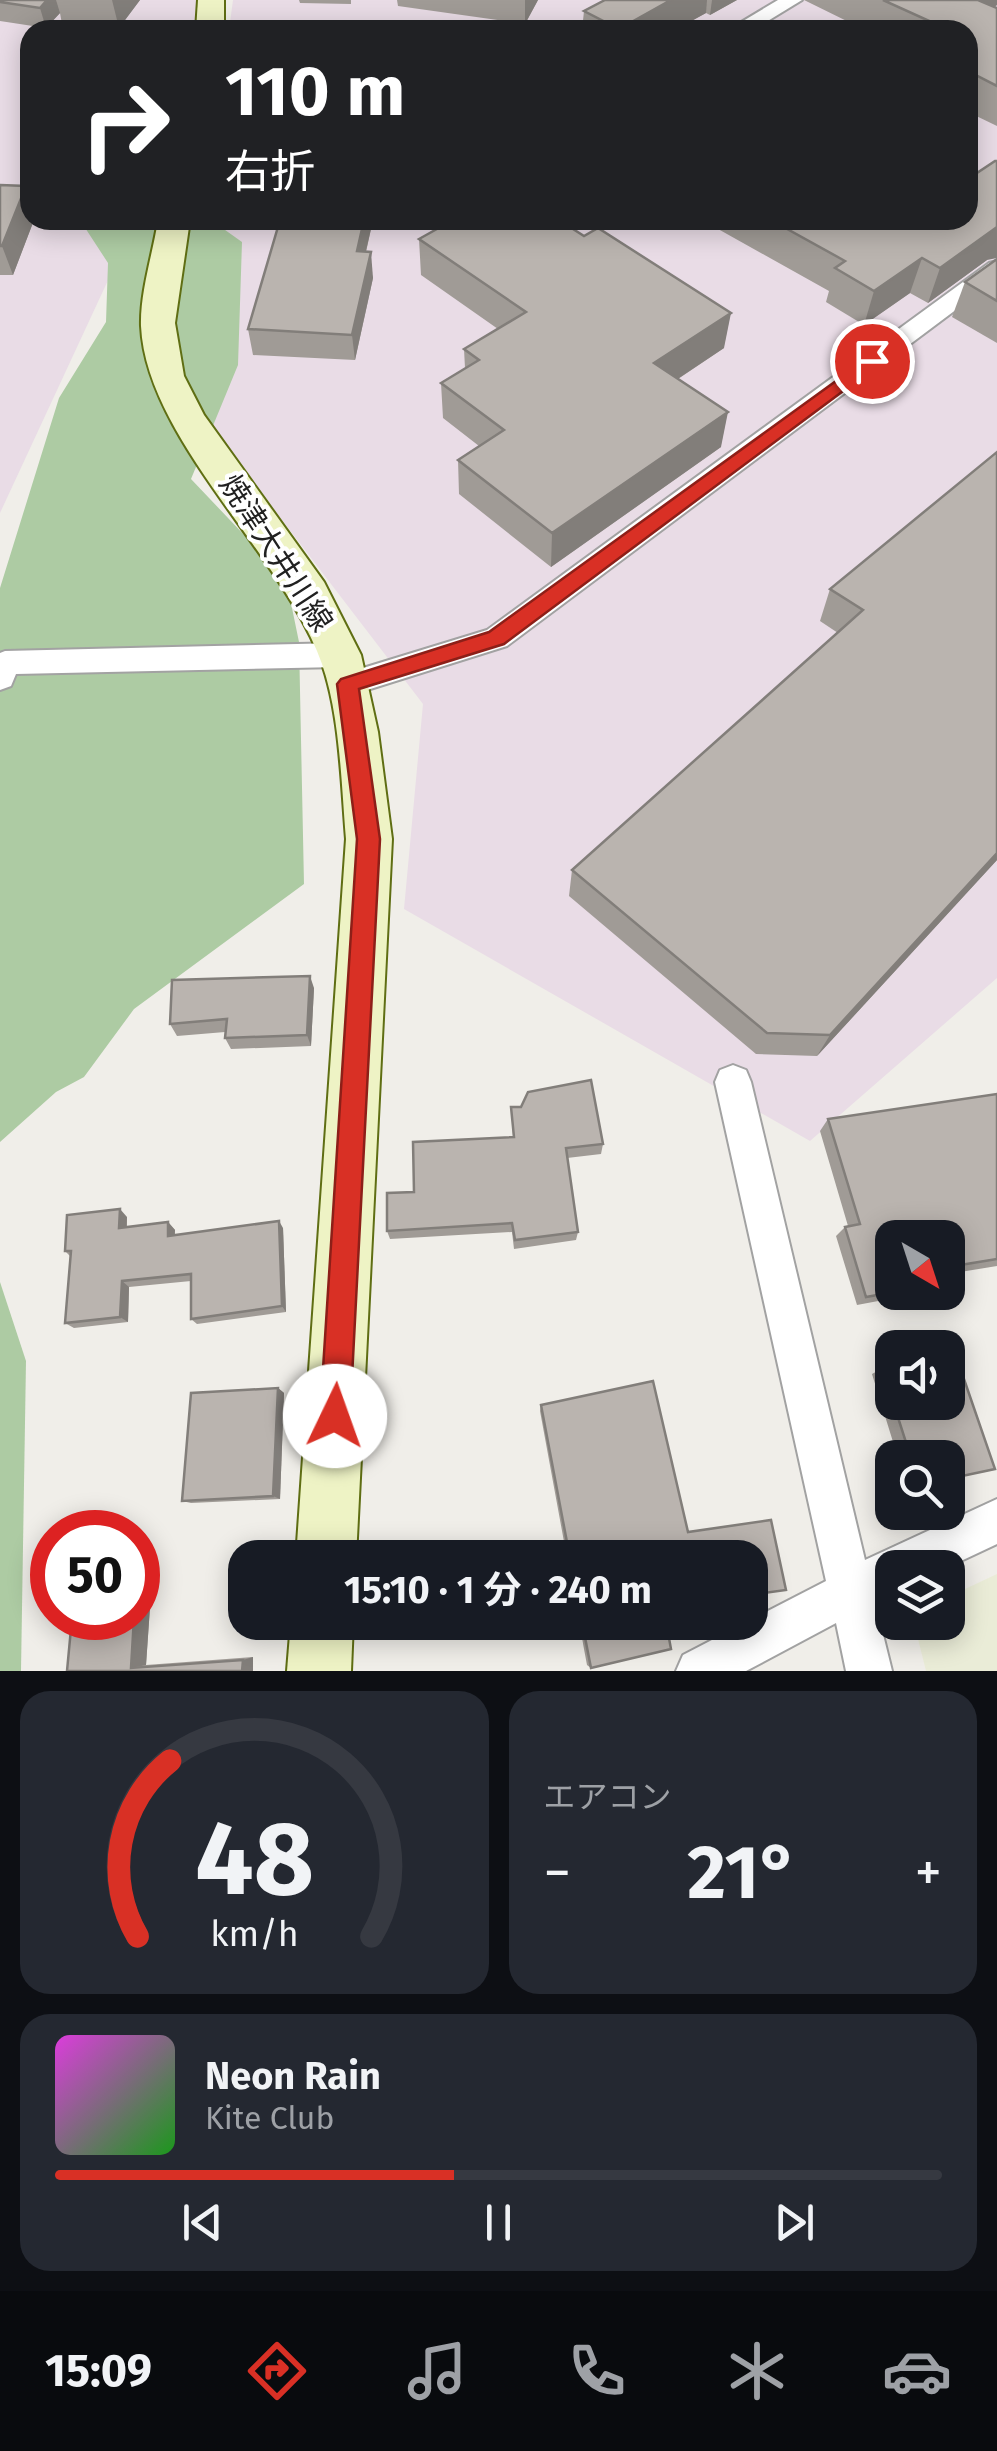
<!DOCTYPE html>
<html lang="ja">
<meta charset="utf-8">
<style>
:root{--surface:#171b24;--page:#242831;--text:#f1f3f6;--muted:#9ea1a6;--line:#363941;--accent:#d93025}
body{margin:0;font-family:"Fira Sans","Noto Sans JP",sans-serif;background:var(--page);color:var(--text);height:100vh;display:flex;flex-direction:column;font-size:38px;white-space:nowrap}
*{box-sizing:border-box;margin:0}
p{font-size:32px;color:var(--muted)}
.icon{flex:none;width:55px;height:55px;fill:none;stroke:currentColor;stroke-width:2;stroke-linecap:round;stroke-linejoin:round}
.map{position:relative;height:1671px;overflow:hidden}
.side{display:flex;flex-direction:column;gap:20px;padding:20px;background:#0d0f14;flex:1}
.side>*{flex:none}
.guide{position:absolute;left:20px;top:20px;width:958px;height:210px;border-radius:30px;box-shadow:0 5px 25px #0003;background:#202124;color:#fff;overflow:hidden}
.needle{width:65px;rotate:141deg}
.tools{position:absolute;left:875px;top:1220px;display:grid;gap:20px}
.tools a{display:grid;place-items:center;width:90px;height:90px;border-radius:20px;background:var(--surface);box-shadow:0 5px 25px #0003;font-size:50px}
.speed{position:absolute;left:30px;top:1510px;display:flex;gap:20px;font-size:50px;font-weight:700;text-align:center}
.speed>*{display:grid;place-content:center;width:130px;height:130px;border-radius:50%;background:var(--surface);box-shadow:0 5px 25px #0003;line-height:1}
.speed .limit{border:15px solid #d22;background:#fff;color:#111}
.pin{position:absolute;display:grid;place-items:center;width:85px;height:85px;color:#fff;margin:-42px;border:5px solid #fff;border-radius:50%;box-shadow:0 2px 10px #0007}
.me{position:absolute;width:110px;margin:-55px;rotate:3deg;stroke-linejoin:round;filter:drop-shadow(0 0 8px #0008)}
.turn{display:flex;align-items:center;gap:35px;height:210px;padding:0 40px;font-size:45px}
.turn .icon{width:130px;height:130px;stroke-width:2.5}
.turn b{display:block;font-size:70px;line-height:85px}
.big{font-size:75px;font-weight:700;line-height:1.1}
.side .widget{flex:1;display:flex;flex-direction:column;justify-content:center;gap:15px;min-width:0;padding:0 35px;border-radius:30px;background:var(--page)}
.side .dial{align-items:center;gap:0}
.dial svg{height:260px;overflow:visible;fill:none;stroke:var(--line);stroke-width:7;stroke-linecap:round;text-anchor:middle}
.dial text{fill:var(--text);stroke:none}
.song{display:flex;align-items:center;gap:30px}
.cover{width:120px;height:120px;border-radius:15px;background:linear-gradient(135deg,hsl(300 70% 55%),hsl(120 70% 35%))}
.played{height:10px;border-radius:5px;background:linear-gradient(90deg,var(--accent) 45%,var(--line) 45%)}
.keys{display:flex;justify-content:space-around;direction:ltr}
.heat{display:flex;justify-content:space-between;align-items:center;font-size:55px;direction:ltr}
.side .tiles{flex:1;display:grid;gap:20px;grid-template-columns:1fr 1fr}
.widget:last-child{grid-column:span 2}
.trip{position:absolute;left:228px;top:1540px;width:540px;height:100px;border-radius:30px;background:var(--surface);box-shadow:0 5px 25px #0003;font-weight:700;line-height:100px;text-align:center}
.tabs{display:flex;height:160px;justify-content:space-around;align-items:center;background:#090b0e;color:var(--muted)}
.tabs .icon{width:70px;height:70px}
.tabs .current{color:var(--accent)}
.tabs b{font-size:45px;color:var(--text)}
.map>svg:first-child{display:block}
.industrial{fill:#e9dce6}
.farmland{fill:#eaecd7}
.forest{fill:#adcba3}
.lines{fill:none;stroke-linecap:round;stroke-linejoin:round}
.minor-casing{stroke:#a2a2a2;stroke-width:4}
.secondary-casing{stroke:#5f6e13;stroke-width:4}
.minor{fill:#fff;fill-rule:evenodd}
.secondary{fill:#eef3c5;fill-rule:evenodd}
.wall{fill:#a09b96}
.shaded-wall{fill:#827e7a}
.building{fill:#bab4af;stroke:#827e7a;stroke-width:2.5}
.route{fill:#d93025;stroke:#8d1f18;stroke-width:2.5}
.labels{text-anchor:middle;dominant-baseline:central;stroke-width:8;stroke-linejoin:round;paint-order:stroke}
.street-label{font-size:30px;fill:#212121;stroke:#fff}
</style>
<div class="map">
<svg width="997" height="1671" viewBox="0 0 997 1671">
<rect width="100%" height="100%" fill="#f0eee9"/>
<g class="industrial">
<polygon points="0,0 198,0 201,14 198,30 30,30 30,220 136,220 0,513"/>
<polygon points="233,0 997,0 997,978 810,1141 404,909 423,704 193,404 208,220 968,220 968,30 229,30"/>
</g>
<polygon class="farmland" points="997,1574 997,1671 926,1671 914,1623 948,1622 948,1597"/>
<g class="forest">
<polygon points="80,220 211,220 242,242 238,365 191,479 286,579 299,642 304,884 134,1009 84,1077 56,1092 0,1142 0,588 59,398 106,322 108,263"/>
<polygon points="0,1282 26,1361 21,1671 0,1671"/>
</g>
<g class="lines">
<defs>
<g id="minor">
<polygon points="778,0 802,0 753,30 728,30"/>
<polygon points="997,261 997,279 507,646 348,696 337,692 333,684 337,676 487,630 989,263"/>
<polygon points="340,643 350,647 355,655 350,663 340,667 16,674 11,686 0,690 0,653 5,651"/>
<polygon points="733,1065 746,1070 751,1082 865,1560 997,1499 997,1544 946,1568 892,1568 892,1593 875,1602 892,1671 846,1671 836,1623 746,1671 676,1671 683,1655 826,1581 715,1082 720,1070"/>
</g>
<g id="secondary">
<polygon points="198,0 224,0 224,30 196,30"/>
<path d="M158,220H190L175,323L184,376L204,415L324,582L361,655L378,732L392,839L356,1558H296L346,839C341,781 340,704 317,651C273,546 146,435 141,326C140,292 153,253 158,220Z"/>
<polygon points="291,1622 353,1622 351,1671 287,1671"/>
</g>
</defs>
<use href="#minor" class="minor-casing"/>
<use href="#secondary" class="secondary-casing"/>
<use href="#minor" class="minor"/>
<use href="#secondary" class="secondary"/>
</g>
<g class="wall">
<polygon points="0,0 140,0 119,28 62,24 60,13 46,28 0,21"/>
<polygon points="299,0 351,0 351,4 300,3"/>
<polygon points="397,0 538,0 525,24 398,6"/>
<polygon points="605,0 737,0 710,15 706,13 675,30 582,30 584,11"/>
<polygon points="804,0 997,0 997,5 994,7 997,8 997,126 968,112 968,30 865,30"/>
<polygon points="0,185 26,186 30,198 30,220 34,220 13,275 0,275"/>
<polygon points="280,220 373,220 366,252 373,278 355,360 253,355 248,329"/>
<polygon points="702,220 968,220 987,260 928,303 910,293 864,325 826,302 829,291"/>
<polygon points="419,239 724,348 678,379 721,447 551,567 459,494 458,460 479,446 443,418 441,383 465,368 464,349 498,329 421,275"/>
<polygon points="997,259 997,343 952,317 965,282"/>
<polygon points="997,452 997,860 817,1056 756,1054 569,896 572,870 838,633 820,621 830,589"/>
<polygon points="314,988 311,1046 231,1049 225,1038 225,1032 177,1036 170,1024"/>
<polygon points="997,1094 997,1266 948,1274 948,1238 892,1292 926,1292 857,1305 836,1236 845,1227 848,1226 820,1131 828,1119"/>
<polygon points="511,1107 603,1144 601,1154 567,1158 578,1232 576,1240 514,1249 512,1232 390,1239 387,1231 414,1192 513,1137"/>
<polygon points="127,1217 127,1227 168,1222 175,1230 175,1235 283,1228 286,1312 197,1324 191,1319 191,1281 129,1287 128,1322 74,1328 65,1323 70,1256 65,1251"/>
<polygon points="892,1366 892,1402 948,1402 948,1458 898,1458 872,1374 883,1368"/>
<polygon points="278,1388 284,1393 280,1499 191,1503 182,1501"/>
<polygon points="541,1405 688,1532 750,1558 567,1558 540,1411"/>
<polygon points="150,1607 146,1665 253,1657 253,1671 67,1671"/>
<polygon points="579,1622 666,1622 591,1668 587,1665"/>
</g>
<g class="shaded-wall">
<polygon points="47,0 56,0 60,13 46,28 40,8"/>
<polygon points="112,0 140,0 119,28"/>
<polygon points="525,0 538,0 525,24"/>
<polygon points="671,0 707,0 706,13 675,30 619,30"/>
<polygon points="712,0 737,0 710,15"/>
<polygon points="966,0 997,0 997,5 957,30"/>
<polygon points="26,186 30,198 30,220 34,220 13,275 2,246"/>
<polygon points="364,220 373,220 360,277 357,251"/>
<polygon points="997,227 997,258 987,260 928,303 940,268"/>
<polygon points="371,252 373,278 355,360 352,335"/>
<polygon points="922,258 910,293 864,325 874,291"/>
<polygon points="731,313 724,348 649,398 654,363"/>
<polygon points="728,412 721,447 551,567 552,533"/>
<polygon points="997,853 997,860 817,1056 830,1035"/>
<polygon points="310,976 314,988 311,1046 307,1035"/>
<polygon points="120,1209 127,1217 126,1235 119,1228"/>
<polygon points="279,1221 283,1228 286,1312 282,1306"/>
<polygon points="168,1222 175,1230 174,1243 168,1236"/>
<polygon points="122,1281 129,1287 128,1322 120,1317"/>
<polygon points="278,1388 284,1393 280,1499 273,1496"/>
<polygon points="150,1607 146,1665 131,1668 134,1618 138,1618 138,1608"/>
<polygon points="253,1657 253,1671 242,1671 243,1660"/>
</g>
<g class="building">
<polygon points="0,0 47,0 40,8 0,2"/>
<polygon points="605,0 671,0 619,29 584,11"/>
<polygon points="883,0 978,0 997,8 997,86 968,71 968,30 949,30"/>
<polygon points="995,161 997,161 997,227 940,268 922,258 874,291 835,268 845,261 771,220 968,220 968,179"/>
<polygon points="0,185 26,186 2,246 0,246"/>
<polygon points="280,220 364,220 357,251 371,252 352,335 248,329"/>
<polygon points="453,220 559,220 584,236 598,228 731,313 654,363 728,412 552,533 458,460 504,430 441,383 479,360 464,349 526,312 419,239"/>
<polygon points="997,259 997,301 965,282"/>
<polygon points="997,452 997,853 830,1035 767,1033 572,870 863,610 830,589"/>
<polygon points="310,976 307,1035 225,1038 227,1019 170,1024 172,980"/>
<polygon points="591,1080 603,1144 566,1148 578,1232 515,1240 512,1223 387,1231 387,1193 414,1192 413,1142 514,1137 511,1107 521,1107 528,1092"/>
<polygon points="997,1094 997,1259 948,1267 948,1238 892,1238 892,1292 894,1292 866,1297 845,1227 860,1224 828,1119"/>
<polygon points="120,1209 119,1228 168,1222 168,1236 279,1221 282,1306 191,1319 191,1274 122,1281 120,1317 65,1323 71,1251 65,1251 67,1215"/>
<polygon points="955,1353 995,1469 948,1479 948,1458 911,1458 893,1402 948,1402 948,1355"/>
<polygon points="892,1366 892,1399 883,1368"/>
<polygon points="653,1381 688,1532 771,1520 786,1590 750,1595 750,1558 570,1558 541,1405"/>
<polygon points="278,1388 273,1496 182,1501 191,1393"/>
<polygon points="72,1618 134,1618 131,1668 243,1660 242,1671 67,1671"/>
<polygon points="582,1622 666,1622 671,1649 591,1668"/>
</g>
<polygon class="route" points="872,355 878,357 878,365 504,644 359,689 380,839 350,1416 345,1427 335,1431 325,1427 320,1416 357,839 337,684 341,679 489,632"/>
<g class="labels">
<g class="street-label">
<text transform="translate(276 553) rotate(57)">焼津大井川線</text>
</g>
</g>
</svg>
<div class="tools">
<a><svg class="needle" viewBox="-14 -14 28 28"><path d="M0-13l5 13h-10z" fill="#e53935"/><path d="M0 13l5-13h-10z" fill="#9ea1a6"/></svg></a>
<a><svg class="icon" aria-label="sound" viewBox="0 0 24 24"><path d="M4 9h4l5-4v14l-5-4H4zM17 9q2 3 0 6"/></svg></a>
<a><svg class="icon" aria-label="search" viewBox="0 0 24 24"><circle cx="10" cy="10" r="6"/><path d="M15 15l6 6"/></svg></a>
<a><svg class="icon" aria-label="layers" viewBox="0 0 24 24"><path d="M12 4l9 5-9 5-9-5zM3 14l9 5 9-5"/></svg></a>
</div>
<div class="speed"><div class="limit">50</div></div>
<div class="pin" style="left:872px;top:361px;background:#d93025"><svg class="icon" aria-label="arrive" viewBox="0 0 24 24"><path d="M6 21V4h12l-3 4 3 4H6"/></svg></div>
<svg class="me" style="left:335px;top:1416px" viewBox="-20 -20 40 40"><circle r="19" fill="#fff"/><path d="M0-13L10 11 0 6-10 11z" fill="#d93025"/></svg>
<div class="trip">15:10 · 1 分 · 240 m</div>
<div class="guide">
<div class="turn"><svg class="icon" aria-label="right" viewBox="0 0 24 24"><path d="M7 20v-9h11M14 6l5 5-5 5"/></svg><div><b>110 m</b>右折</div></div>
</div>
</div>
<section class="side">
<div class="tiles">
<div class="widget dial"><svg viewBox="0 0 100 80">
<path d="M14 69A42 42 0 1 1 86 69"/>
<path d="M14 69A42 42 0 0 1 24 15" stroke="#d93025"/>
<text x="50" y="56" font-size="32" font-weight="700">48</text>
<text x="50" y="72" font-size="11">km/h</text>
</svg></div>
<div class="widget"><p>エアコン</p>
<div class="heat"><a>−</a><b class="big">21°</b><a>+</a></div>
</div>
<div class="widget">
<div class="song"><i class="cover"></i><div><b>Neon Rain</b><p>Kite Club</p></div></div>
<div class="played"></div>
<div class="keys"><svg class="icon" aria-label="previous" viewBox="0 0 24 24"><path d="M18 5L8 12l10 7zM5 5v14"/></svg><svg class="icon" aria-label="pause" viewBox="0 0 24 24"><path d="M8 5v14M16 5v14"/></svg><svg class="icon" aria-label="next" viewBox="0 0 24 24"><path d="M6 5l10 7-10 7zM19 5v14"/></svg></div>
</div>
</div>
</section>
<nav class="tabs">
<b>15:09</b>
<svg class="icon current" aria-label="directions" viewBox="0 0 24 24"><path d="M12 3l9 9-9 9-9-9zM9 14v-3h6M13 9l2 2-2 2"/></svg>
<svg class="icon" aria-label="music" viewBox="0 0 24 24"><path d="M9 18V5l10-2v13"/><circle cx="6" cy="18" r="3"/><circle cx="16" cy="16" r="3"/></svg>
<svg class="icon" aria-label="phone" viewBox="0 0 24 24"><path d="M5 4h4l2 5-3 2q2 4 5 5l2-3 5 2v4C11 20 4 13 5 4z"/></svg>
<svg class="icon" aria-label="climate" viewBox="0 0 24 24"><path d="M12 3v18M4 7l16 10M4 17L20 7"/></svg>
<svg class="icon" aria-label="car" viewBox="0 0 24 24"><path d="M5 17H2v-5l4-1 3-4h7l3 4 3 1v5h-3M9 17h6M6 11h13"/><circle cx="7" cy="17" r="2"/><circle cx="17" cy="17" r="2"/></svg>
</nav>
